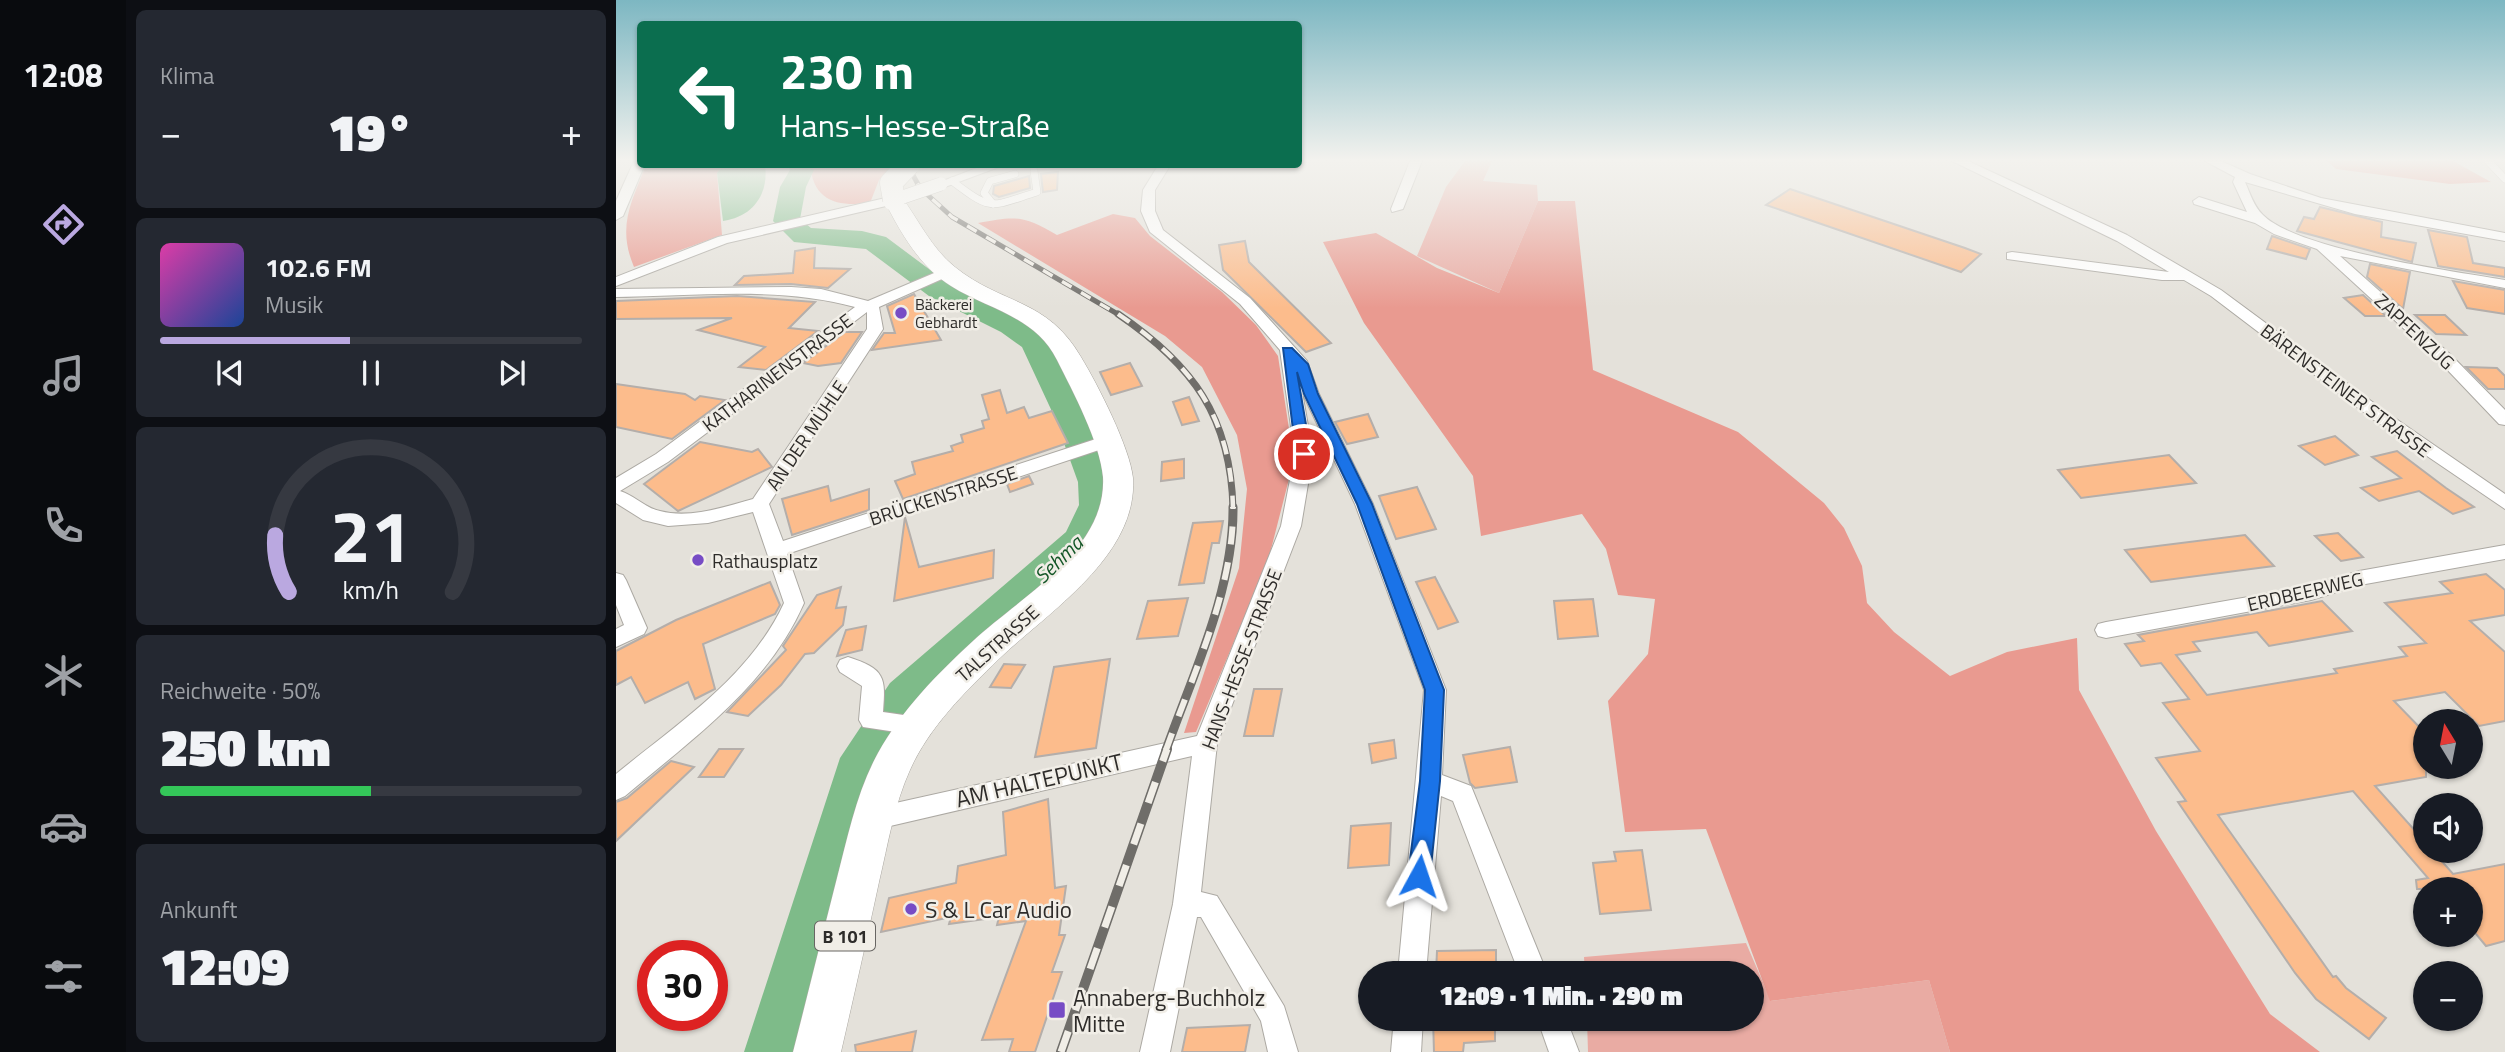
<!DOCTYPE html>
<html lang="de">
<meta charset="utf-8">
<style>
:root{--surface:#171b24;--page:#242831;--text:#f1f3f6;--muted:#9ea1a6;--line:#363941;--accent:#baa8e0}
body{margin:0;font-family:"Titillium Web",sans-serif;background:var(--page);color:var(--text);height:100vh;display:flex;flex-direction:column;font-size:26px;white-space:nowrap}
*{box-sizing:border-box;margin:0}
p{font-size:23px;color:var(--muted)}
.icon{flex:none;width:38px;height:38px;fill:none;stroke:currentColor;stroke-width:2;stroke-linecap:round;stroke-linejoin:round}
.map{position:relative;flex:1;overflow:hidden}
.panel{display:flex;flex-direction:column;gap:10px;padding:10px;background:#0d0f14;width:490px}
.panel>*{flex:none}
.banner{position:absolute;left:21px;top:21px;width:665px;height:147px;border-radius:7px;box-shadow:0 2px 5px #0004;background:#0b6e4f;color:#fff;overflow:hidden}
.needle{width:46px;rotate:350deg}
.controls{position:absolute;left:1797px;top:709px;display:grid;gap:14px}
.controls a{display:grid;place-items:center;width:70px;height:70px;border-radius:50%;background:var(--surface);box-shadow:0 2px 5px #0004;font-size:35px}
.speed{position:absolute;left:21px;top:940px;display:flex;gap:14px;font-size:35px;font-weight:700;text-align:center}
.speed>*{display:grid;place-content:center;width:91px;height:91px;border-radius:50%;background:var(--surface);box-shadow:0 2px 5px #0004;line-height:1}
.speed .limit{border:10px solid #d22;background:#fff;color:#111}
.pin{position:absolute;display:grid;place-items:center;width:60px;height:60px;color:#fff;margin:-30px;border:4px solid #fff;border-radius:50%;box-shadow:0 2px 7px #0007}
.me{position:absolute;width:77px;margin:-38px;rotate:5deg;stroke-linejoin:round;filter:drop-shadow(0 0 5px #0008)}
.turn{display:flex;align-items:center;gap:24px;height:147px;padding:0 28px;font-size:32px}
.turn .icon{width:91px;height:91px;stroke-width:2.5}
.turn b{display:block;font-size:49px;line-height:60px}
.big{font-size:52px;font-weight:800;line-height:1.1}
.panel .card{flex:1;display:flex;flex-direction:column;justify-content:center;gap:10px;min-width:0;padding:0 24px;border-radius:10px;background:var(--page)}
.panel .dial{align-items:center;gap:0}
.dial svg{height:182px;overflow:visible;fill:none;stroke:var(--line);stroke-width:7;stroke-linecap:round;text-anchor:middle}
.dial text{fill:var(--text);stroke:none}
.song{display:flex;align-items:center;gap:21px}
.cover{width:84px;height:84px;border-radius:10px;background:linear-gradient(135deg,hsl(320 70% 55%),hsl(220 70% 35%))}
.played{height:7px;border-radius:4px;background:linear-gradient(90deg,var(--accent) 45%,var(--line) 45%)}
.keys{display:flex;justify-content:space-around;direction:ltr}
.heat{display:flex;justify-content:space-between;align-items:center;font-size:38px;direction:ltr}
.charge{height:10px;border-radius:5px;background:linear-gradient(90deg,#34c759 50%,var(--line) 0)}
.trip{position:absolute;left:742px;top:961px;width:406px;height:70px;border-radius:35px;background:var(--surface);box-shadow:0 2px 5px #0004;font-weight:800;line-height:70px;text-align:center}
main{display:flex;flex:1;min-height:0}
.tab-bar{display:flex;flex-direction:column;width:126px;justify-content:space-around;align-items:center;background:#090b0e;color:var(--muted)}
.tab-bar .icon{width:49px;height:49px}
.tab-bar .current{color:var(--accent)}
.tab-bar b{font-size:32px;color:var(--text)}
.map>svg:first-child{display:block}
.green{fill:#e9aba3}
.forest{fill:#e99a90}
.water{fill:#7ebb89}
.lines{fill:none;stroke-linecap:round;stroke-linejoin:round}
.river{fill:#7ebb89;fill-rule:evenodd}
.building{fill:#fcbc8c;stroke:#b4aeaa;stroke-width:2}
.service-casing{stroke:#aca9a3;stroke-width:8}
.minor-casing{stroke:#aca9a3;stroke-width:2}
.primary-casing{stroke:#aca9a3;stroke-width:1}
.service{stroke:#fff;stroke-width:7}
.minor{fill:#fff;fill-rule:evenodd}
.primary{fill:#fff;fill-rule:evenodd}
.rail-far3-casing{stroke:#6f6d69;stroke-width:5}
.rail-far2-casing{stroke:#6f6d69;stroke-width:7}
.rail-far1-casing{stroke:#6f6d69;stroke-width:9}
.rail-casing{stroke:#6f6d69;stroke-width:10}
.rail-far3{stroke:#f1eee7;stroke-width:3.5;stroke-dasharray:11;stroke-linecap:butt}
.rail-far2{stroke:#f1eee7;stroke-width:4.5;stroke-dasharray:14;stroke-linecap:butt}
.rail-far1{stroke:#f1eee7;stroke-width:6;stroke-dasharray:18;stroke-linecap:butt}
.rail{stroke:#f1eee7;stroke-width:7;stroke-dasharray:22;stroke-linecap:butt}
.minor-bridge-casing{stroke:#aca9a3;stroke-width:14;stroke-linecap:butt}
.primary-bridge-casing{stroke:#aca9a3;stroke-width:23;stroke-linecap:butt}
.minor-bridge{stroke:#fff;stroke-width:13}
.primary-bridge{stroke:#fff;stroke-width:22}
.route{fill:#1a73e8;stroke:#114b97;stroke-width:2}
.poi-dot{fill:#774cc5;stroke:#f1eee7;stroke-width:2.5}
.labels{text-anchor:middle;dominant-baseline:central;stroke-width:5;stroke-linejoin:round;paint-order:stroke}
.far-poi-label{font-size:16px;fill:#2e2c2a;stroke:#f1eee7;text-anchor:start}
.shield{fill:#f1eee7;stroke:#686663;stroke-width:2}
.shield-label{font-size:18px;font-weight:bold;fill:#2e2c2a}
.street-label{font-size:19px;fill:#2e2c2a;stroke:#f1eee7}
.poi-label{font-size:19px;fill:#2e2c2a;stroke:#f1eee7;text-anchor:start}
.water-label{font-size:21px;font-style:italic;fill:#135627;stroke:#f1eee7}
.near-street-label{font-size:23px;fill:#2e2c2a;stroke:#f1eee7}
.near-poi-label{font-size:23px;fill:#2e2c2a;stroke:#f1eee7;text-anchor:start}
</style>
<main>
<nav class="tab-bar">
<b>12:08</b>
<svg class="icon current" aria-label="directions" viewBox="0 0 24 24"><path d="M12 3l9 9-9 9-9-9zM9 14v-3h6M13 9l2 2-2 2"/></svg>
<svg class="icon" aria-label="music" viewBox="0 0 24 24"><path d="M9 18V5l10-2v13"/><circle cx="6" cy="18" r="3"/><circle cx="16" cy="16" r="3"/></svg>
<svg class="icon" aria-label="phone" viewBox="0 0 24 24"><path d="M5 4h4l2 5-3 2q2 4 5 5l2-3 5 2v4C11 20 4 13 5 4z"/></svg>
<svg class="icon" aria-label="climate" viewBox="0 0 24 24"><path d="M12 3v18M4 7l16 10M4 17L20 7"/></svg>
<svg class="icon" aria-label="car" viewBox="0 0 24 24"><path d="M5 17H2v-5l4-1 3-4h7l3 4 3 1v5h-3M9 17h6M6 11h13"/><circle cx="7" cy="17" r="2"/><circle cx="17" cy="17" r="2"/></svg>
<svg class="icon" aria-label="filters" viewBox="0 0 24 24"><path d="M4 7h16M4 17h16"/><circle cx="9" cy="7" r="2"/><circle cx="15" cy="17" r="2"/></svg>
</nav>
<section class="panel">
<div class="card"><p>Klima</p>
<div class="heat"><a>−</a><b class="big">19°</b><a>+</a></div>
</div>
<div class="card">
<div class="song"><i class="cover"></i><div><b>102.6 FM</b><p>Musik</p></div></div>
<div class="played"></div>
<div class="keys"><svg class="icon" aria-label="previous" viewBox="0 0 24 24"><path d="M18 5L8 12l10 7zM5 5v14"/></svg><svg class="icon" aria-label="pause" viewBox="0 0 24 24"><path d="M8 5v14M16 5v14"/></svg><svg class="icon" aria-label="next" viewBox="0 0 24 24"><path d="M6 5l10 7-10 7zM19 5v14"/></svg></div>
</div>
<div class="card dial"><svg viewBox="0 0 100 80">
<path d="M14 69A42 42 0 1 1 86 69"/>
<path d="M14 69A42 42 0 0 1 8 44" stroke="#baa8e0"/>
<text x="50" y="56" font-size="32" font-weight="700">21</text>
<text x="50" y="72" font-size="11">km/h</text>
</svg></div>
<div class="card"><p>Reichweite · 50%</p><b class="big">250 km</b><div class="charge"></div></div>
<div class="card"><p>Ankunft</p><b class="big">12:09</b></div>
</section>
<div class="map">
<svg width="1889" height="1052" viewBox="0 0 1889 1052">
<rect width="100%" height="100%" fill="#e4e1da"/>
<g class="green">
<polygon points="849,161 876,161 867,181 921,185 922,201 883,293 801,256 830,187"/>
<polygon points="1130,943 1155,1001 1313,980 1334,1052 972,1052 971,1019 1136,1018 1136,973 969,973 968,957"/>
</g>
<g class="forest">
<polygon points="1711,161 1837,161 1875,182 1834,184 1720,169"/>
<path d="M194,164L279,165L263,180L254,203C221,207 197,201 194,164Z"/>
<path d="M30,165H108L101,173L106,235L18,267C1,227 15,203 30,165Z"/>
<polygon points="922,201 959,201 977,370 1122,432 1208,503 1228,528 1246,566 1251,603 1278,632 1334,676 1391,652 1461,638 1463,690 1540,831 1654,1014 1704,1052 1334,1052 1313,980 1154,1001 1090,829 1009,832 992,701 1032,654 1039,599 1002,595 990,549 966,514 865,536 857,476 748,323 707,242 760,233 821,268 883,293"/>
<path d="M497,214L519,218L534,236L606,292L640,325L662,356L673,429V479L652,561L580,732L568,733L623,568L631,489L621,435L586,367L549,336L362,223C399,216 407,215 441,235Z"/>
</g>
<path class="water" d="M108,165H149C153,194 137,217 107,221L101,173Z"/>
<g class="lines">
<polygon class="river" points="171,164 195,164 198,170 190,187 184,219 195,228 246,231 270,237 333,284 407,320 430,335 473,418 498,482 501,505 480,550 306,709 264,778 188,1052 128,1052 224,758 274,683 450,532 463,505 462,482 439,418 406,347 385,332 313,296 250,249 178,242 157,221 164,187 174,170"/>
</g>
<g class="building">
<polygon points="442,172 441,190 427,192 425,174"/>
<polygon points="413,176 414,188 383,197 377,194 378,186"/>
<polygon points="1174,189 1349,248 1365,254 1345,272 1150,205"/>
<polygon points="1704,207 1766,222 1765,237 1800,243 1796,262 1681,231 1688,217 1698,219"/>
<polygon points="1812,230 1851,237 1857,263 1889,268 1889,277 1822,266"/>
<polygon points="1656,236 1694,249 1690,259 1651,249"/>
<polygon points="629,241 633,262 715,343 690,352 607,270 603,245"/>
<polygon points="199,248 198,268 234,269 212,288 175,284 119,285 128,276 177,273 179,251"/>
<polygon points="1754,264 1794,272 1787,309 1751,277"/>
<polygon points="1837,281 1889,290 1889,314 1851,308"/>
<polygon points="298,294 325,340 256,350 268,333 279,333 271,306"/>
<polygon points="1747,295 1770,316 1749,316 1728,298"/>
<polygon points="121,296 199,302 173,328 202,331 150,370 123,367 149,347 82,330 116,318 0,319 0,301"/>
<polygon points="1799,315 1829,315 1850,335 1820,334"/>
<polygon points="229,332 246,332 225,363 202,366 187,363"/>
<polygon points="514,363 526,386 495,395 484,372"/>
<polygon points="1850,367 1881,368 1889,376 1889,389 1872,389"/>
<polygon points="0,384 69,394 79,400 84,396 109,400 56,439 0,427"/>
<polygon points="384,390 391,413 408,407 413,418 436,411 452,443 287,499 279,481 299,474 296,462 337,451 335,446 347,442 345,435 368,428 366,421 373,419 366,395"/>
<polygon points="573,397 583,421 566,425 557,402"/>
<polygon points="752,414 762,437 731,444 719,422"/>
<polygon points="1719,436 1742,455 1709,465 1683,446"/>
<polygon points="84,442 136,452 142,449 156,467 62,511 28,484"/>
<polygon points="1781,451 1830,488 1858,507 1837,514 1803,491 1763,501 1745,488 1785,478 1756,457"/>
<polygon points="1553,455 1580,483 1465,498 1442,470"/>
<polygon points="568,459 568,478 545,481 546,462"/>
<polygon points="413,476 417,484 394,492 391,484"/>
<polygon points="212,486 215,501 253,489 253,510 176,535 166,499"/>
<polygon points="801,487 820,529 780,539 763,496"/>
<polygon points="289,517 303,567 378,550 377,578 278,601"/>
<polygon points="607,521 603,543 596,543 588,583 563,585 577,523"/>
<polygon points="1722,533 1747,557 1725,561 1699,536"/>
<polygon points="1629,535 1658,566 1535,582 1509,550"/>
<polygon points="1870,574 1889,590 1889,615 1854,621 1889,652 1889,721 1863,726 1829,692 1778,701 1810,734 1810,777 1759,786 1810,843 1810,850 1816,850 1837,874 1889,864 1889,941 1870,946 1855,928 1855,889 1801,889 1800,880 1812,878 1737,791 1602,815 1717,977 1720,976 1730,988 1770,1018 1753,1039 1700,999 1679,973 1562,802 1570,801 1540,758 1584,751 1547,703 1573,699 1545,663 1525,666 1509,644 1528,641 1522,635 1706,601 1736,631 1653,646 1641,632 1577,642 1584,651 1560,655 1591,695 1721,673 1718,669 1791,656 1783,647 1810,643 1769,603 1836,593 1824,582"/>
<polygon points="819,577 842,622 822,629 800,582"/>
<polygon points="154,582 164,605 159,614 87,644 99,689 79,699 72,682 29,703 15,677 0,685 0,651 60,620"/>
<polygon points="225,587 220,608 230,607 227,625 198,653 189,654 165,685 132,716 111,712 170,650 167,646 201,595"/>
<polygon points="572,598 562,636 521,639 532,601"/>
<polygon points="977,599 982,636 942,639 938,601"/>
<polygon points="250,626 246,650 221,656 230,630"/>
<polygon points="494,659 480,748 419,757 438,667"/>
<polygon points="388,664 409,665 395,688 374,687"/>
<polygon points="638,689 666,689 657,736 628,736"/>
<polygon points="778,740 780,758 756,763 753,744"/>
<polygon points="894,747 901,782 859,788 854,783 847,755"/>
<polygon points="103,749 127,749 108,777 83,777"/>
<polygon points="55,761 78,767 0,841 0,802 11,798"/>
<polygon points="432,799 439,888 450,886 443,935 449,935 436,972 446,972 419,1052 393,1052 397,1039 366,1040 410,921 381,925 383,917 333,924 335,917 265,932 273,898 340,883 342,866 390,855 387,812"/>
<polygon points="775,823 773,865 732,868 735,826"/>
<polygon points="1026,850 1035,910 984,914 977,863 1000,861 998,852"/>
<polygon points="880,950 880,973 820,973 821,951"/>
<polygon points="817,1018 879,1018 879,1041 848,1043 847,1052 818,1052"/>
<polygon points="634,1025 629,1052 566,1052 571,1028"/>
<polygon points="300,1031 296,1052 240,1052 239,1045"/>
</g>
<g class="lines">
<defs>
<g id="service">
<polyline points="1872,161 1889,179"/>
<path d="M336,181C377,212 373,207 421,192L418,171"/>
<polyline points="377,204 368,193 374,181 399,174"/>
</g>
<g id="minor">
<polygon points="18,161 29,164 7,216 0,220 0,201"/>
<polygon points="794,161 806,161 787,209 776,212 775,209"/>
<polygon points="1336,161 1352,161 1511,235 1605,290 1770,412 1889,494 1889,509 1758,420 1595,296 1568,280 1546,280 1391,259 1391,253 1396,252 1553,272 1501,241"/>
<path d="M1589,161H1605L1634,174L1705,198L1889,233V241L1739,214L1629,182C1634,193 1638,207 1647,215C1682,250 1836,271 1889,280V288L1724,256L1834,354L1889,410V425L1883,424L1822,360L1701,249L1658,234L1639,223L1578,204L1577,201L1583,197L1631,212L1617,182L1619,177Z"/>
<polygon points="371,164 391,164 329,187 319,184"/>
<polygon points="543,164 555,164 539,190 539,211 547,230 634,298 691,361 703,394 757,504 830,690 826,775 855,786 931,973 903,973 837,801 825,796 810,973 782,973 808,690 739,504 686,392 697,454 685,526 601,744 585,892 601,896 668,1006 682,1052 652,1052 645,1021 585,917 581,917 554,1052 524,1052 557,904 576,756 257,830 248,827 244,819 248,811 257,808 581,736 665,526 679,454 664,350 624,304 534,232 525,211 527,190"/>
<polygon points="278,196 284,200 283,203 111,243 0,286 0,277 102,237"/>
<path d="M330,268L335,269V275L263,307L267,329L153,504L167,541L486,437L492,436L501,441L498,445L171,554L188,603C152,686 76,739 9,796L0,800V774C61,724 134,677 168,603L137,512L92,523L52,526L27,520L0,503V478L40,454L239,307C163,286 79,296 0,297V289L175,287L205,289L252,301ZM251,312V329L137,499C108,507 74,519 44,511C29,508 18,495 4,491L52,462Z"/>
<polygon points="1889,545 1889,559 1744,585 1695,600 1490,638 1482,636 1479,630 1482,624 1490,622 1695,586 1743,571"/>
<polygon points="0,573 7,575 10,580 31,628 28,634 0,647 0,629 8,625 0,605"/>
<path d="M232,657C269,669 270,677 267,712L308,718L312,725L308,732L300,735L247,727L243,720L246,686L224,672L221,666L224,660Z"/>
<polygon points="778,1018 807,1018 805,1052 775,1052"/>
<polygon points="921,1018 950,1018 963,1052 933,1052"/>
</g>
<path id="primary" d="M278,194L285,196C303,220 315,248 339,267C386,305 431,298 465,357C482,385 514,448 517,478C522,556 432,612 383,659C350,691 313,727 294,770C278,805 272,844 263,882C251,938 238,995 225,1052H177C192,994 206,936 221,878C232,836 241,791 262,753C286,710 321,674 357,641C403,598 491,550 487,477C484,442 457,392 441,360C419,316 373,310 335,286C304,267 284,232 268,200Z"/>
</defs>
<use href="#service" class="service-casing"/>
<use href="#minor" class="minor-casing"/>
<use href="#primary" class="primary-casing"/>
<use href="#service" class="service"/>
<use href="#minor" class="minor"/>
<use href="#primary" class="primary"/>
<defs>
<polyline id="rail-far3" points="291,164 304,188 336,217 505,316"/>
<path id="rail-far2" d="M502,314C577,365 615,417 617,509"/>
<path id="rail-far1" d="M550,750C577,674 618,589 617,507"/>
<polyline id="rail" points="445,1052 551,749"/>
</defs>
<use href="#rail-far3" class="rail-far3-casing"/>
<use href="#rail-far2" class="rail-far2-casing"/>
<use href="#rail-far1" class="rail-far1-casing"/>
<use href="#rail" class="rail-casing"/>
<use href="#rail-far3" class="rail-far3"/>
<use href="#rail-far2" class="rail-far2"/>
<use href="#rail-far1" class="rail-far1"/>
<use href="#rail" class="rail"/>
<defs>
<polyline id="minor-bridge" points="278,200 325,184"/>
<polyline id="primary-bridge" points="278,200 275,183 293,164"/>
</defs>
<use href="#minor-bridge" class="minor-bridge-casing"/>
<use href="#primary-bridge" class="primary-bridge-casing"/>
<use href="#minor-bridge" class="minor-bridge"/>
<use href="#primary-bridge" class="primary-bridge"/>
</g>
<linearGradient id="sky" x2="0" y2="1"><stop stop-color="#7db7c2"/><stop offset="0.52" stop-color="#f3f2ee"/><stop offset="1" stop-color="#f3f2ee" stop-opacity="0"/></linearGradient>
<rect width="1889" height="308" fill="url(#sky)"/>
<polygon class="route" points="667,348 676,348 692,364 702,394 756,504 828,690 824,781 814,876 811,883 803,886 795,883 792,876 804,781 809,690 741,504 688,394 681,372 695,454 688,458 680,454"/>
<g class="poi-dot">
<circle cx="285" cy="313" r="7"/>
<circle cx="82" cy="560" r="7"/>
<circle cx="295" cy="909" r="7"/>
<rect x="432" y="1001" width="18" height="18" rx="3.5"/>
</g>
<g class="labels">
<g class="far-poi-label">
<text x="299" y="304">Bäckerei<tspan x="299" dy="18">Gebhardt</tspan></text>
</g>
<rect class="shield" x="199" y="921.5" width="60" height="29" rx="5"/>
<g class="shield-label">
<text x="229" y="936">B 101</text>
</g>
<g class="street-label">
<text transform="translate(1799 331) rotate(43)">ZAPFENZUG</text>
<text transform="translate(161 372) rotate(-37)">KATHARINENSTRASSE</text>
<text transform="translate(1730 390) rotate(37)">BÄRENSTEINER STRASSE</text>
<text transform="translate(190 435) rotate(-56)">AN DER MÜHLE</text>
<text transform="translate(327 495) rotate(-18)">BRÜCKENSTRASSE</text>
<text transform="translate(1689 591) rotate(-13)">ERDBEERWEG</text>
<text transform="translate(381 643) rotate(-42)">TALSTRASSE</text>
<text transform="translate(625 659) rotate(-69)">HANS-HESSE-STRASSE</text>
</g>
<g class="poi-label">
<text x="96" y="560">Rathausplatz</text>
</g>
<g class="water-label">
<text transform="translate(442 559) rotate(-44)">Sehma</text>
</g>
<g class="near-street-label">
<text transform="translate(423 780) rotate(-13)">AM HALTEPUNKT</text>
</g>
<g class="near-poi-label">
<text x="309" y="909">S &amp; L Car Audio</text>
<text x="457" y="997">Annaberg-Buchholz<tspan x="457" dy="26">Mitte</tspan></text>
</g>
</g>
</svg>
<div class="controls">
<a><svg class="needle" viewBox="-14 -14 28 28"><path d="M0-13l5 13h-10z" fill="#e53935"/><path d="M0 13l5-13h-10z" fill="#9ea1a6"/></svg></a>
<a><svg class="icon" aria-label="sound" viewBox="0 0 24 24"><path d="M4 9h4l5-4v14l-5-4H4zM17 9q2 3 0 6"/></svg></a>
<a>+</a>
<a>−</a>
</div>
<div class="speed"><div class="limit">30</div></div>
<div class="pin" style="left:688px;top:454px;background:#d93025"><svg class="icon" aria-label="arrive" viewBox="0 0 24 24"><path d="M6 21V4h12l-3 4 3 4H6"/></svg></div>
<svg class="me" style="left:803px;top:876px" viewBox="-20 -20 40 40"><path d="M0-17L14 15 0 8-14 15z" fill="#1a73e8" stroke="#fff" stroke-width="4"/></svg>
<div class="trip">12:09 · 1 Min. · 290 m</div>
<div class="banner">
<div class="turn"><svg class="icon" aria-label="left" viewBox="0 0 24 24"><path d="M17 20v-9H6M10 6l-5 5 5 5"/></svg><div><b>230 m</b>Hans-Hesse-Straße</div></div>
</div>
</div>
</main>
